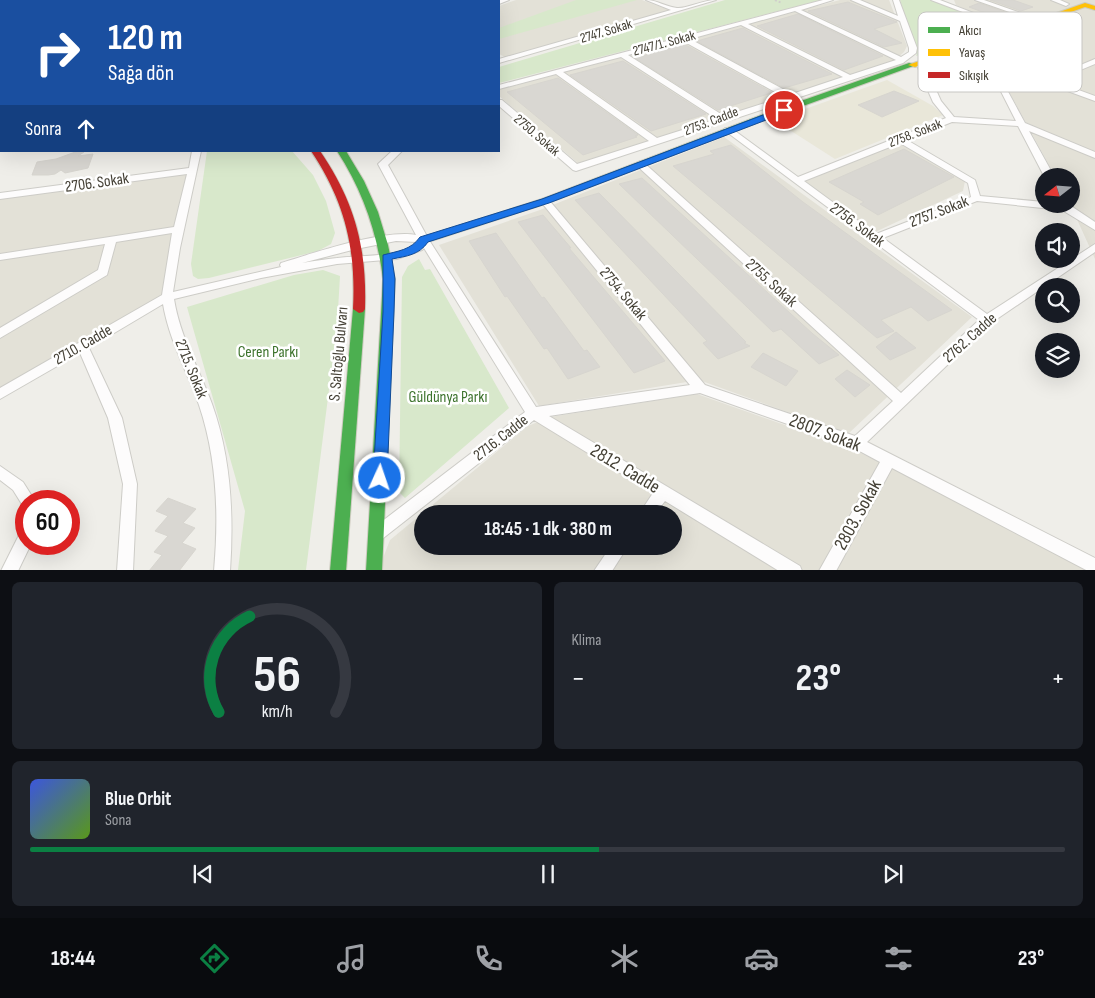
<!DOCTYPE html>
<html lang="tr">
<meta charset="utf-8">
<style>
:root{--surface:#171b24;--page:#20242c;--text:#f1f3f6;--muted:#9ea1a6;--line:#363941;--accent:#0b8043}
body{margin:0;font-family:"Sofia Sans Condensed",sans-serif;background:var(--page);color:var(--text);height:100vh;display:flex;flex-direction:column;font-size:19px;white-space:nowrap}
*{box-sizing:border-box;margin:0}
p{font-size:16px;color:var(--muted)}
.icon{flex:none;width:28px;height:28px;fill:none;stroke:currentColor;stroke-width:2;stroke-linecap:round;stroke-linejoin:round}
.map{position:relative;height:570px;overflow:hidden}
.drawer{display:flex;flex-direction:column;gap:12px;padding:12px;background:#0d0f14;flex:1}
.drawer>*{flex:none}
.hud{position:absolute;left:0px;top:0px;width:500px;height:152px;box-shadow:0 5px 20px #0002;background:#1a4fa0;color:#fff;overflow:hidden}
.needle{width:32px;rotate:253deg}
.controls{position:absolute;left:1035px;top:168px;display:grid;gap:10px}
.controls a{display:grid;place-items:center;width:45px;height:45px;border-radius:50%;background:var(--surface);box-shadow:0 5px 20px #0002;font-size:25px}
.speed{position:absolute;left:15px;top:490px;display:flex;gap:10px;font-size:25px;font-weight:700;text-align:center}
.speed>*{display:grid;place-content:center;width:65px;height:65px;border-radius:50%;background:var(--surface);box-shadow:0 5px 20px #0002;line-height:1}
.speed .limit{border:8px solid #d22;background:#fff;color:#111}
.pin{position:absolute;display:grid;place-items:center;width:42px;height:42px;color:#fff;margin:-21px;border:2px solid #fff;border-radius:50%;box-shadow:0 1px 5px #0007}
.me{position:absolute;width:55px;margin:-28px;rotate:3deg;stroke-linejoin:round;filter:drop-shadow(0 0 4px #0008)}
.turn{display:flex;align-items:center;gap:18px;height:105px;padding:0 25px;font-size:22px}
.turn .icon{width:65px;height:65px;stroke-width:2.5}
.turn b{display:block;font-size:35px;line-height:42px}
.then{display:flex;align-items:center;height:48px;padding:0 25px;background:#0003;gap:10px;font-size:19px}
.big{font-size:38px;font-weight:700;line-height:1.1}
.drawer .card{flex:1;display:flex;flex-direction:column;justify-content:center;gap:8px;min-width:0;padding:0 18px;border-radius:8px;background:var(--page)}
.drawer .dial{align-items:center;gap:0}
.dial svg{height:130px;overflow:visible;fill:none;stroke:var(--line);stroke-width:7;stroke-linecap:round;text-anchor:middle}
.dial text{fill:var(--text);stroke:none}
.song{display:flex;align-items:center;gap:15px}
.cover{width:60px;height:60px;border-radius:8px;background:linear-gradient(135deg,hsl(230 70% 55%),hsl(90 70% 35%))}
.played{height:5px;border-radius:2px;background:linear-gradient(90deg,var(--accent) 55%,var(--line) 55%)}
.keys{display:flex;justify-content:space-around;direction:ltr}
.heat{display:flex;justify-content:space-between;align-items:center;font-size:28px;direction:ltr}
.drawer .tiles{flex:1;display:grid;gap:12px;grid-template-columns:1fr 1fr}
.card:last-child{grid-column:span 2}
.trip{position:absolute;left:414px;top:505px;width:268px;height:50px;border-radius:25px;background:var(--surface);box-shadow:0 5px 20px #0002;font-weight:700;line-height:50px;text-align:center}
.tabs{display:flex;height:80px;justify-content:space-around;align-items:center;background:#090b0e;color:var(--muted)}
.tabs .icon{width:35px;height:35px}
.tabs .active{color:var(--accent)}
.tabs b{font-size:22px;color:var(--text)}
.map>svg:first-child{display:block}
.residential{fill:#e3e1d7;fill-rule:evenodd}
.education{fill:#e9e7d9}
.green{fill:#d8e8cb}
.building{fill:#d9d7d2;stroke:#d7d5cf}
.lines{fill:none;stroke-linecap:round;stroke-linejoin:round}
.street-casing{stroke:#cdccc7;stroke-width:2}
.fast-casing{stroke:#ceccc0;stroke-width:2}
.slow-casing{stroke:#ceccc0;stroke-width:2}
.jam-casing{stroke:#ceccc0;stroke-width:2}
.path{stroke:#d0cecb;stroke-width:2;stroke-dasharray:2 2;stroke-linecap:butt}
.street{fill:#fdfcfc;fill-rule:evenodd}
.fast{fill:#4caf50;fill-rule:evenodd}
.slow{fill:#ffc107;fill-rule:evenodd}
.jam{fill:#c62828;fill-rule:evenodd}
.route{fill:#1a73e8;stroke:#114b97}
.labels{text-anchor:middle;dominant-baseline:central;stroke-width:5;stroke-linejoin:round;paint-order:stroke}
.far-street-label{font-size:14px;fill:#454136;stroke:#fff}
.street-label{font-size:16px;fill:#454136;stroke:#fff}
.park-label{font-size:16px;fill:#3d732d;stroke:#fff}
.near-street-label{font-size:19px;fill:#454136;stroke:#fff}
.key{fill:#fff;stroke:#c7c6c3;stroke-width:1}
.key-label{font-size:14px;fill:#454136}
</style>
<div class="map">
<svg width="1095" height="571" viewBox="0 0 1095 571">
<rect width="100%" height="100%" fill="#efeee9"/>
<g class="residential">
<polygon points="516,0 642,0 669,10 507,58 499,54 499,6"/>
<polygon points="840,0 889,0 907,46 904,52 894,61 579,164 499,96 499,89 505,88"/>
<polygon points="954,0 1095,0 1095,259 1070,204 1071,176 1055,176 991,59 970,49 1018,32 956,5"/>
<polygon points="724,137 972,317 848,434 699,380 539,406 439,245 540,210"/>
<polygon points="899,142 965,181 963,191 873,233 802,182"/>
<polygon points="193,170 167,297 0,394 0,196"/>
<path d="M697,394L850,448L920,481L1085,570L378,571L390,540L528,426L550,417ZM422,514H672V546H422Z"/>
</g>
<polygon class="education" points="887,80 933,106 943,115 835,159 774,120"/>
<g class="green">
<polygon points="576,0 637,0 499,39 499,28"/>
<polygon points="725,0 821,0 499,83 499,67"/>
<polygon points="900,0 930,0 1005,28 916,56 917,53"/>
<polygon points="207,151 292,151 313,175 326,201 335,233 331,244 318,251 209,278 198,279 193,276 191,264"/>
<polygon points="419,259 425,270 430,269 509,408 405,498 399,492 402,277 408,266"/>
<polygon points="323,270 340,276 337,327 306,570 238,570 245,511 187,307 294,275"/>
</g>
<g class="building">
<polygon points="990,0 1013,0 1033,7 1021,11"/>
<polygon points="848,2 897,22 874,29 902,43 884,47 808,11"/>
<polygon points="979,3 1011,14 999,18 969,7"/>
<polygon points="798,14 883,56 844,70 757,26"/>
<polygon points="743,28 746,30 832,74 784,88 697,41"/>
<polygon points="684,44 771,92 771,93 718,110 635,58"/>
<polygon points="623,61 706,114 651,131 570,75"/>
<polygon points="558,78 638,135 635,136 637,137 583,155 507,92"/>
<polygon points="894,91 919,101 882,117 858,105"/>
<polygon points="731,145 803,202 952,310 928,321 911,307 881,320 894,331 877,338 673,166 714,154 710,151"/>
<polygon points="904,149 954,177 878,215 860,204 864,202 829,182"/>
<polygon points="78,151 84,152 78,156 93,154 88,168 65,173 61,170 55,174 48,175 32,175 37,162 56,159"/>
<polygon points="642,178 813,334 839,355 819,364 781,329 773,332 619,184"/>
<polygon points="599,193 746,342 744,343 750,346 718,359 703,343 707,341 575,200"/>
<polygon points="543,215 571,248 569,248 665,361 634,373 518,222"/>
<polygon points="496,233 542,298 544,297 584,351 587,350 600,367 568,379 547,348 544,349 507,296 505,297 469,241"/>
<polygon points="896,332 916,348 890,360 876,347"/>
<polygon points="763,353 798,371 786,386 751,367"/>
<polygon points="847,370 870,385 855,397 835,379"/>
<polygon points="168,498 196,509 183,523 195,528 182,543 196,549 179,571 149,571 162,555 154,552 168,536 155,531 168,516 156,511"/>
</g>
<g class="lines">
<defs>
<g id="street">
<polygon points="231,0 239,0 240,1 232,1"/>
<polygon points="334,0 340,0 341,1 335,1"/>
<polygon points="499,0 509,0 499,4 499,1 496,1"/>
<path d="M646,0C657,0 666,7 677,8C686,9 703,0 716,0L499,63V59L671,10Z"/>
<path d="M823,0H833L801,10L901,57L909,52V48L900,21L851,0H860L898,16L893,0H899L917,48L916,53L903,63L576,171L573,170L499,106V100H502L577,164L649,141L556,74L499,89V85ZM795,11L896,60L850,75L748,24ZM741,25L843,77L792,94L690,39ZM683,41L784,97L724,116L628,55ZM621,57L717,119L657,138L563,72Z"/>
<polygon points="931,0 940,0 1002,24 997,25"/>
<polygon points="975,0 984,0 1032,17 1027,18"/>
<polygon points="1051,0 1060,0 1069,4 1066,6"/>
<path d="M958,47H964L1047,79L1095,59V64L1054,81L1095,96V101L993,64L1025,123L1095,152V158L1029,131L1054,176H1044L1018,126L952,122L907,140L975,180L980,196L1044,202V204H1068L1095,222V230L1062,210L977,201L883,238L987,314L1095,244V252L991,323L867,442L1095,558V571H1088L892,468L836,571H819L880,462L852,447L700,393L549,416L800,566L802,571H779L665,501L655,514H639L653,493L534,420L382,539L377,541L372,539L369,534L372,529L525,412L424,248L422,250L397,259L337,264L261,278L174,299C180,337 199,368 212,404C231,457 234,514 230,571H214C219,515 217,458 199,405C187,371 169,340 163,304L89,348L122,418L137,484L133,571H117L123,484L108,418L80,353L0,399V388L162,295L172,233L116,242L107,275L0,338V328L98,270L105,244L0,260V254L174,227L187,174L0,199V193L189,168L192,151H201L180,248L173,292L281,267L280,265L281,263C314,253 384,229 416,235L378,164L392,151H402L388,165L429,240L536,407L690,385L542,203L540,201L542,199H548L705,385L855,436L893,401L635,164L640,161L643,162L901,393L979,320L724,130L725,128H731L798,177L946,118L933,102L916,63L920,61L924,63L941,101L954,117L1016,121L985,60L958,51ZM900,143L968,183L971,197L876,234L804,181ZM396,241L417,242C405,258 357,255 337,258C326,259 314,261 302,263L356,249Z"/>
<rect x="0" y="86" width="1" height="4"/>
<polygon points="0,466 23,482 35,501 26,501 26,507 23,506 13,490 0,480"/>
<polygon points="26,531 26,544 31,544 18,571 1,571 20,533"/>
<polygon points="611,546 628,546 612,571 594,571"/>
</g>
<g id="fast">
<polygon points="909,63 916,65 770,118 548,203 428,242 420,242 419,240 420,238 542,199 764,114"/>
<path d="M337,151H346L364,181L378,212L388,245L395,279L382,571H366L383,279C377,232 363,191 337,151Z"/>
<polygon points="359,305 365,309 346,571 330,571 353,309"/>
</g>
<polygon id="slow" points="1085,3 1095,6 1095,10 1085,7 915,67 908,65"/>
<g id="jam">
<rect x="0" y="22" width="1" height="4"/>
<path d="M311,151H320C355,202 367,248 365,309L363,312L359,313L353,309C356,248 345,202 311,151Z"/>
</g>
</defs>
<use href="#street" class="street-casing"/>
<use href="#fast" class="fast-casing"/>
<use href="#slow" class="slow-casing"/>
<use href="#jam" class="jam-casing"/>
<polyline class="path" points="775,0 782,3"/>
<use href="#street" class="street"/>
<use href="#fast" class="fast"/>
<use href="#slow" class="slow"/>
<use href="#jam" class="jam"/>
</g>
<path class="route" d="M784,107L788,110L787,112L549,203L428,242C419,255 407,256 392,259L395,279L394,312L387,478L385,483L380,485L375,483L373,478L383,312V255C398,251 411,250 420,237L542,199Z"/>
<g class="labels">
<g class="far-street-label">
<text transform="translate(606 31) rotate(-17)">2747. Sokak</text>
<text transform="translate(664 43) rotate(-15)">2747/1. Sokak</text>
<text transform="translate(711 121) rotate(-21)">2753. Cadde</text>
<text transform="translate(915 133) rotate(-21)">2758. Sokak</text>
<text transform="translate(537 135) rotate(41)">2750. Sokak</text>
</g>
<g class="street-label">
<text transform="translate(97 183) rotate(-8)">2706. Sokak</text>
<text transform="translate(939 212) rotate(-21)">2757. Sokak</text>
<text transform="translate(857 225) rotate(36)">2756. Sokak</text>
<text transform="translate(771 283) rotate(42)">2755. Sokak</text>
<text transform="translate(623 294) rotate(50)">2754. Sokak</text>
<text transform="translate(970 338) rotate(-42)">2762. Cadde</text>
<text transform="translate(83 345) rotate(-30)">2710. Cadde</text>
<text transform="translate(339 354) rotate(-85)">S. Saltoğlu Bulvarı</text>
<text transform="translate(191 369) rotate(68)">2715. Sokak</text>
<text transform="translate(501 438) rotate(-38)">2716. Cadde</text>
</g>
<g class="park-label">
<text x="268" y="352">Ceren Parkı</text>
<text x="448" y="397">Güldünya Parkı</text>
</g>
<g class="near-street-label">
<text transform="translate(825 433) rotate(21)">2807. Sokak</text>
<text transform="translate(625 469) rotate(31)">2812. Cadde</text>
<text transform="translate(858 515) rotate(-61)">2803. Sokak</text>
</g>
</g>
<rect x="918" y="12" width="164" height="80" rx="8" class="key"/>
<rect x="928" y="27" width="22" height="6" fill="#4caf50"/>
<rect x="928" y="49" width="22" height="7" fill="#ffc107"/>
<rect x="928" y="72" width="22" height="6" fill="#c62828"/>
<g class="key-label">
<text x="959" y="35">Akıcı</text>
<text x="959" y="57">Yavaş</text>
<text x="959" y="80">Sıkışık</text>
</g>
</svg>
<div class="controls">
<a><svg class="needle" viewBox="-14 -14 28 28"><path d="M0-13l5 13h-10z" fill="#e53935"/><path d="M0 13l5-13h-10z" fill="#9ea1a6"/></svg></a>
<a><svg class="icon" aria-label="sound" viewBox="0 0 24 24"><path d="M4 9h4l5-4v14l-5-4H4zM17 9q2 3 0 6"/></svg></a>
<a><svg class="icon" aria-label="search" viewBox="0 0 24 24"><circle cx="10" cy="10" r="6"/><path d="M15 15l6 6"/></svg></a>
<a><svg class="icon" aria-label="layers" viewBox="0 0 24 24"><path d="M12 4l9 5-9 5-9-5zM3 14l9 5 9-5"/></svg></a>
</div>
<div class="speed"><div class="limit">60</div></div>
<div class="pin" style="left:784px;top:110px;background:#d93025"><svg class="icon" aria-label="arrive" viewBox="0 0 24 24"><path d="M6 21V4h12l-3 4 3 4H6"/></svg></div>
<svg class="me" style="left:380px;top:478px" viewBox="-20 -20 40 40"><circle r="17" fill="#1a73e8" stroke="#fff" stroke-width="3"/><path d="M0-11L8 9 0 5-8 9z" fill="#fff"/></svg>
<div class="trip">18:45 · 1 dk · 380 m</div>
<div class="hud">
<div class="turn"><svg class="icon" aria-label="right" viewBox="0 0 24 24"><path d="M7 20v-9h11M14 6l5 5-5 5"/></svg><div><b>120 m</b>Sağa dön</div></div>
<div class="then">Sonra<svg class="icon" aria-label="ahead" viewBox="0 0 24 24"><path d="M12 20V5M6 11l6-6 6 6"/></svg></div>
</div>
</div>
<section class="drawer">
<div class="tiles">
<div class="card dial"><svg viewBox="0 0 100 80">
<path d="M14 69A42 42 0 1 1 86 69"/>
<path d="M14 69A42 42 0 0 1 33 10" stroke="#0b8043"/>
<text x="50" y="56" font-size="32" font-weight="700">56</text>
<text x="50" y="72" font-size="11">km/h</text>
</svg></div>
<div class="card"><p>Klima</p>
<div class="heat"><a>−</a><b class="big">23°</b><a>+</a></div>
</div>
<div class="card">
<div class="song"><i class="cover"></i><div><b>Blue Orbit</b><p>Sona</p></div></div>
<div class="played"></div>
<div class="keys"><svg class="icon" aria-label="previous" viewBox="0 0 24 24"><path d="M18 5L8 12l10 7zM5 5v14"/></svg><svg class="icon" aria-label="pause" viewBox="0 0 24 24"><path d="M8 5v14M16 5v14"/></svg><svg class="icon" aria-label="next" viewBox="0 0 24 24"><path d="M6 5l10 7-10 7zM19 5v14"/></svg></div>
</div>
</div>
</section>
<nav class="tabs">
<b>18:44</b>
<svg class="icon active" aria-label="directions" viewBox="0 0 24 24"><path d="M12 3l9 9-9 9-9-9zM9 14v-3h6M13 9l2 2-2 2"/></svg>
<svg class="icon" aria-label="music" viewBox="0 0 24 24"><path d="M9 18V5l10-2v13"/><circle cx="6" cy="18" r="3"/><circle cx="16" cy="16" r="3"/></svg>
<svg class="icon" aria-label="phone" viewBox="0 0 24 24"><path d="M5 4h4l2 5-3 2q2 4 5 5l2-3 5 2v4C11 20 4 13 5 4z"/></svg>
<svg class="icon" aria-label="climate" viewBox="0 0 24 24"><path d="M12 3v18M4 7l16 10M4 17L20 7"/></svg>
<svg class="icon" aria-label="car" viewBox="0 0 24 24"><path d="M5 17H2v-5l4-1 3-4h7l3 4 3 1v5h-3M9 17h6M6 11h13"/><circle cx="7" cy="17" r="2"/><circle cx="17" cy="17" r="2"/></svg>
<svg class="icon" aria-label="filters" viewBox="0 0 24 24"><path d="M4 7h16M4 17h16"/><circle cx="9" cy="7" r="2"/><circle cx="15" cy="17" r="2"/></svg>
<b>23°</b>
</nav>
